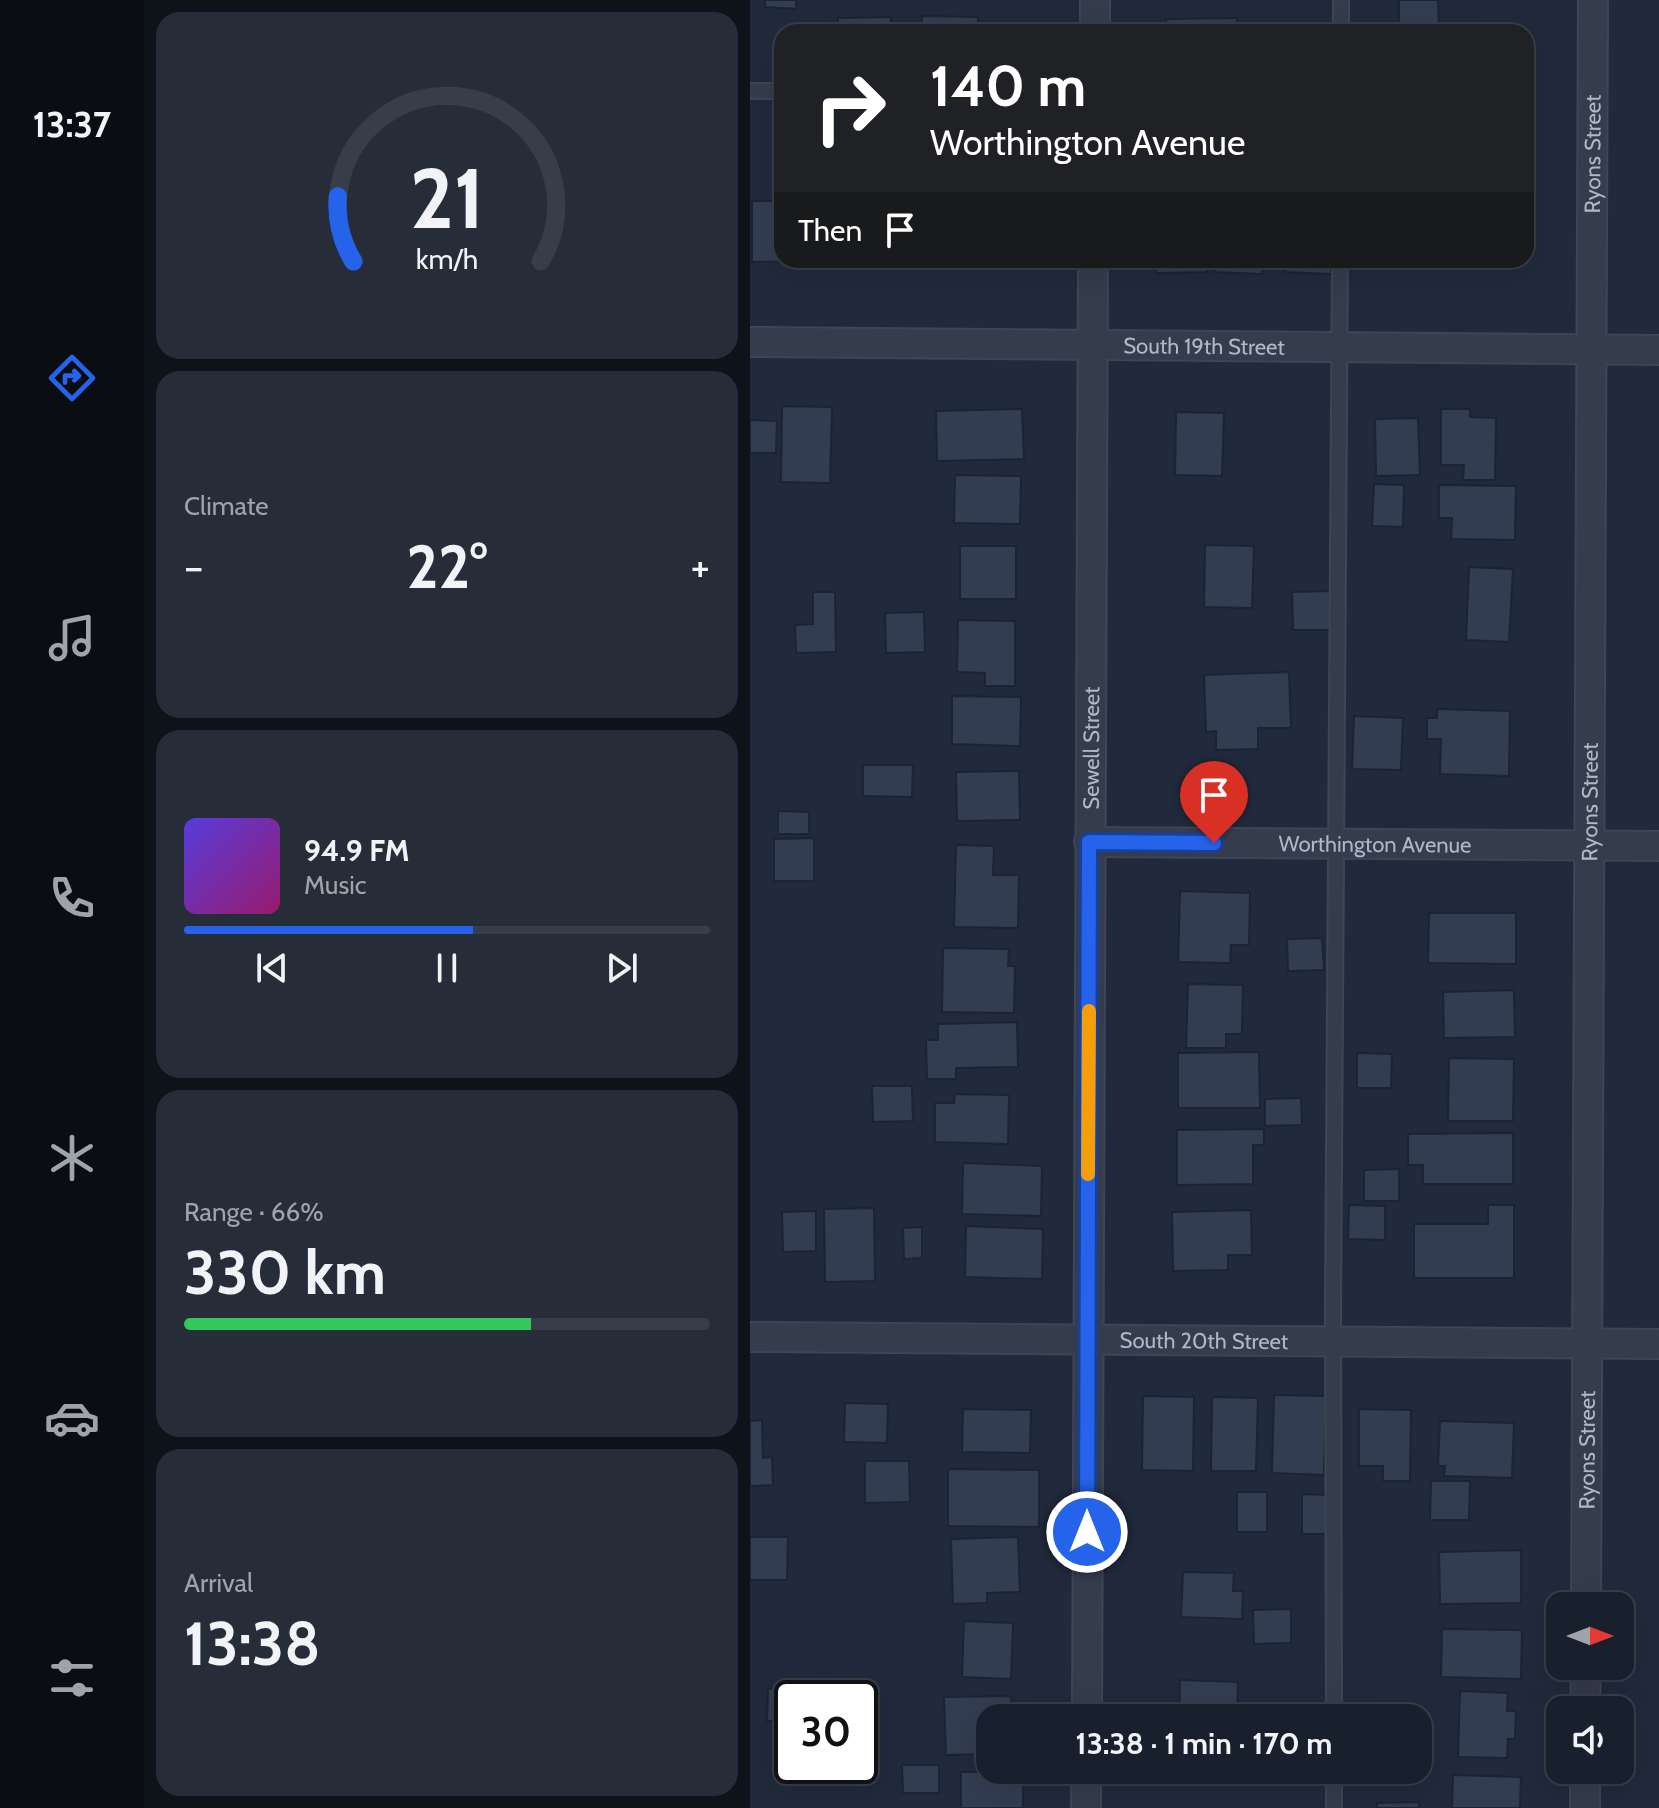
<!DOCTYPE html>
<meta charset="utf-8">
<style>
:root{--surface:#19202d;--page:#262d39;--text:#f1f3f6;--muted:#9fa3aa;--line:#373e49;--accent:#2563eb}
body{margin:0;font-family:Cabin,sans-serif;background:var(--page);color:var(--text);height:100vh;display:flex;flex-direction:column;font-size:30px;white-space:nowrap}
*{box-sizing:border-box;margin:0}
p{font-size:26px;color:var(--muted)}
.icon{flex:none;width:44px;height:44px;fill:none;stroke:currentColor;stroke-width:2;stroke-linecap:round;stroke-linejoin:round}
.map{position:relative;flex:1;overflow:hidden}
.panel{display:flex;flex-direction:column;gap:12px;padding:12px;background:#0e1219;width:606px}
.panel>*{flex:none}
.banner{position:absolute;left:24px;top:24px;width:760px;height:244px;border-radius:24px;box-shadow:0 8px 32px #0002,0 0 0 2px var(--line);background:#202124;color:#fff;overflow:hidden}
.needle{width:52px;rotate:90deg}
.controls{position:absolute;left:796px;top:1592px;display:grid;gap:16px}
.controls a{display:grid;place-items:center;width:88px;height:88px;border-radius:16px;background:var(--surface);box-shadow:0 8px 32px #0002,0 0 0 2px var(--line);font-size:40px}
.speed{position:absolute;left:24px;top:1680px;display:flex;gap:16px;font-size:40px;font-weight:700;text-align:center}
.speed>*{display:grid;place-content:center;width:104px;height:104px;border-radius:50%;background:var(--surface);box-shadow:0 8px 32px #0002,0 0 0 2px var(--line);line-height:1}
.speed .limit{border:4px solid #111;border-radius:12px;background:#fff;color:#111}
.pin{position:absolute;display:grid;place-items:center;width:68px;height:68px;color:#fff;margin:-82px -34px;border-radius:50% 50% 50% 0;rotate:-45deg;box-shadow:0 0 8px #0007}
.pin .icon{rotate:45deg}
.me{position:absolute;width:88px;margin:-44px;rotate:0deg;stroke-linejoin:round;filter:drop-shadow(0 0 6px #0008)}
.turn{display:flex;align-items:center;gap:28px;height:168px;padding:0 24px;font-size:36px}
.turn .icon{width:104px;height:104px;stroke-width:2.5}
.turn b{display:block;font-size:56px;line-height:68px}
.then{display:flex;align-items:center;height:76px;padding:0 24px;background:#0003;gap:16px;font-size:30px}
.big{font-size:60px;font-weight:800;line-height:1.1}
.panel .tile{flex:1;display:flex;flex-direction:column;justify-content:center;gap:12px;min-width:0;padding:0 28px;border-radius:24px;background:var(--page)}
.panel .dial{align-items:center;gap:0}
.dial svg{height:208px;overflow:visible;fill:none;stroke:var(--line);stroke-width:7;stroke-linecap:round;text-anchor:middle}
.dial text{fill:var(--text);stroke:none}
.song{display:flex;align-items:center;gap:24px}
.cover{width:96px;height:96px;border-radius:12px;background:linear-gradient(135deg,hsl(250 70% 55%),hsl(320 70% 35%))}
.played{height:8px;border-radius:4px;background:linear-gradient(90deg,var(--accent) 55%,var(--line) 55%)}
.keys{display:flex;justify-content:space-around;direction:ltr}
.heat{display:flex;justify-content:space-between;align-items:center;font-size:44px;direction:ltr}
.charge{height:12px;border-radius:6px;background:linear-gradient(90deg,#34c759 66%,var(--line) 0)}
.trip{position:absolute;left:226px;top:1704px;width:456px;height:80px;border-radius:24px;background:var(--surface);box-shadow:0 8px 32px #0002,0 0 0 2px var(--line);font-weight:800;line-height:80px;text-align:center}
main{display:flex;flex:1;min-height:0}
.tabs{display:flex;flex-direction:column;width:144px;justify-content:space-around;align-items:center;background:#0a0d12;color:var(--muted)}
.tabs .icon{width:56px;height:56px}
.tabs .selected{color:var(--accent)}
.tabs b{font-size:36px;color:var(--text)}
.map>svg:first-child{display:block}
.building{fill:#333d52;stroke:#1c2332;stroke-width:2}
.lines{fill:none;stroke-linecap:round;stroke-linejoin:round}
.lane-casing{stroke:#3e4555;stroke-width:18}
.street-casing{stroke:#3e4555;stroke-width:32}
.lane{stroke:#353c4c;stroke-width:14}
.street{stroke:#353c4c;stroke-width:28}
.route-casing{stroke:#184099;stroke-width:20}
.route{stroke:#2563eb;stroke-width:14}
.slow{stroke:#f59e0b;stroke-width:14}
.labels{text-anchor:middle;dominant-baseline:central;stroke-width:8;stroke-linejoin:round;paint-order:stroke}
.street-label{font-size:22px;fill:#b0b7c8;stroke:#1a2130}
</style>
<main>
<nav class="tabs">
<b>13:37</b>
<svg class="icon selected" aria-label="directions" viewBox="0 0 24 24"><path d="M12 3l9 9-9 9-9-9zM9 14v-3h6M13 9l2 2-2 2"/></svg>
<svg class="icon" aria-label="music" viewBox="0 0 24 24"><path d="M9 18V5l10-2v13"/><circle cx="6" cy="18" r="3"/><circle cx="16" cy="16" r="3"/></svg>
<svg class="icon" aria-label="phone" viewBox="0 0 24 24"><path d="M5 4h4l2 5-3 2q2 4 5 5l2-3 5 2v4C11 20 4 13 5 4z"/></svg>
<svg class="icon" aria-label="climate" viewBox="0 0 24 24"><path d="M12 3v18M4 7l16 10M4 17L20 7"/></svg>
<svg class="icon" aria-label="car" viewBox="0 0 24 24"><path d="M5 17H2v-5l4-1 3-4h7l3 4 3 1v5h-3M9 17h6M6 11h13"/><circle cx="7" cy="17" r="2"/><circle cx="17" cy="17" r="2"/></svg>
<svg class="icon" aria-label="filters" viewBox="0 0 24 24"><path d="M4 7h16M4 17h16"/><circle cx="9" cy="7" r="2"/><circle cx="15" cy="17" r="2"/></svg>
</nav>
<section class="panel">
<div class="tile dial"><svg viewBox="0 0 100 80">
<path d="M14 69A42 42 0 1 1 86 69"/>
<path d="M14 69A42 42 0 0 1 8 44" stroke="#2563eb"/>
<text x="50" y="56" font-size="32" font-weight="700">21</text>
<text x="50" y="72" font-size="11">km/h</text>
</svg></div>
<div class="tile"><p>Climate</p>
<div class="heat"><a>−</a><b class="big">22°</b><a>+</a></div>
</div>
<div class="tile">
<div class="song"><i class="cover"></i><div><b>94.9 FM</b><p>Music</p></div></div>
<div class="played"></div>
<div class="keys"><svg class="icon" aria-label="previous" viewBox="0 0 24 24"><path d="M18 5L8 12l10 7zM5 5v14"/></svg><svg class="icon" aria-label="pause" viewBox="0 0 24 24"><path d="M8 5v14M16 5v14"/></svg><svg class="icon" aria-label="next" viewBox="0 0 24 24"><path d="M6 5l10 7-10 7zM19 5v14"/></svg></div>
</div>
<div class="tile"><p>Range · 66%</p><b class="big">330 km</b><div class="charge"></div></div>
<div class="tile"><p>Arrival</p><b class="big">13:38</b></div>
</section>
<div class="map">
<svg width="909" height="1808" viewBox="0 0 909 1808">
<rect width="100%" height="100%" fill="#212a3c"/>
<g class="building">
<polygon points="15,0 46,0 46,9 15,7"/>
<polygon points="649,0 688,0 689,31 649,32"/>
<polygon points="172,16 228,17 228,25 250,25 250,32 172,32"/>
<polygon points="141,17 141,32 88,32 88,18"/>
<polygon points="487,18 488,32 417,32 416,19"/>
<polygon points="2,201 32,201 32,260 49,261 2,262"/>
<polygon points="83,260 132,260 132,266 83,265"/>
<polygon points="149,260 205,260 204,267 149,266"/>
<polygon points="228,260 281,260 281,267 227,267"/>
<polygon points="406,260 456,260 457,272 406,273"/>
<polygon points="466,260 512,260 512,274 465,272"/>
<polygon points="535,260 581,260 581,274 535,272"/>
<polygon points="32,406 82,407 80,483 31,482"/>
<polygon points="272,409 274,459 187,461 186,411"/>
<polygon points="691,409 720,409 720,417 746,418 745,480 713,480 714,465 691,465"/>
<polygon points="426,412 474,413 472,476 425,475"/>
<polygon points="668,418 670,475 626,476 625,419"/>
<polygon points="0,420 27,421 26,453 0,453"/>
<polygon points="205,475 271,476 270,524 204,523"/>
<polygon points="624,484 654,485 653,527 622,526"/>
<polygon points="689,485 766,486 765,540 701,539 702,518 689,518"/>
<polygon points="455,545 504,546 502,608 454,607"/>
<rect x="210" y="546" width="56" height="53"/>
<polygon points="719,567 763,569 759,642 716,640"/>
<polygon points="580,591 581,630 543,630 542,592"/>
<polygon points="63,592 85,592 86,652 46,653 45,625 63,624"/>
<polygon points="174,612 175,652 136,653 135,613"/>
<polygon points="208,620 265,621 265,686 235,686 235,673 207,672"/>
<polygon points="539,672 541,728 508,728 508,749 466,750 466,731 456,732 454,675"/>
<polygon points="202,696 271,697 270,746 202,744"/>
<polygon points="687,709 760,711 759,776 690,774 691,739 677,739 677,718 687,718"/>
<polygon points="604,716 653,718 651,770 602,769"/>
<polygon points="113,765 163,765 162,797 113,796"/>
<polygon points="269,771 270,820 207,821 206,772"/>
<polygon points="28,811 59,812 59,834 28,834"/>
<polygon points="64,838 64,881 24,881 24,839"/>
<polygon points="206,845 244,846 243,875 269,875 268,928 204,927"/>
<polygon points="430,891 500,893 499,945 481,945 480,963 428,962"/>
<polygon points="679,913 766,913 766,964 678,963"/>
<polygon points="572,938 574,970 538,971 537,939"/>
<polygon points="193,948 259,949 258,966 265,966 264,1013 192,1012"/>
<polygon points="438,984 493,985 492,1034 476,1034 476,1048 436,1048"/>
<polygon points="764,990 765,1037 694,1038 693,992"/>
<polygon points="267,1022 268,1067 206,1068 206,1079 177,1079 176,1040 188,1040 188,1024"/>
<polygon points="509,1052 510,1108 428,1108 428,1053"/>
<polygon points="607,1053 642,1054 641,1088 607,1088"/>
<polygon points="699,1058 764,1059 763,1121 698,1121"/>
<polygon points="122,1086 162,1086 163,1121 123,1122"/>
<polygon points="205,1094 259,1095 258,1144 185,1142 185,1103 204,1103"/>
<polygon points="551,1098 552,1125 515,1126 515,1099"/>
<polygon points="514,1129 514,1145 503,1145 503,1184 427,1185 427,1130"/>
<polygon points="763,1133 763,1184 673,1184 673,1165 658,1165 658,1134"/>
<polygon points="213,1163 292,1166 291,1216 212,1214"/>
<polygon points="649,1169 649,1201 614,1201 614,1170"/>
<polygon points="599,1205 635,1206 635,1240 598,1239"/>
<polygon points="738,1205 764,1205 764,1278 664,1278 664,1224 738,1224"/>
<polygon points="124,1208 125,1281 75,1282 74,1209"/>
<polygon points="501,1210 502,1255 478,1255 478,1270 423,1271 422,1212"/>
<polygon points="66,1211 66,1251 33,1252 32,1212"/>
<polygon points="216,1226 293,1229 292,1279 215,1277"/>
<polygon points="172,1227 172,1258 154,1259 153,1228"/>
<polygon points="524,1395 576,1396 574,1475 522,1473"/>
<polygon points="393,1396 444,1397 443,1471 392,1470"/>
<polygon points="462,1397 508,1398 506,1471 461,1471"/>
<polygon points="95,1403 138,1404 137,1443 94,1442"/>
<polygon points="213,1409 281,1410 280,1453 212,1452"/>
<polygon points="609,1409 661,1410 660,1481 633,1481 633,1466 609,1466"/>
<polygon points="12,1420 13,1458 22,1457 23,1485 0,1486 0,1421"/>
<polygon points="690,1421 764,1423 762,1478 694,1476 695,1466 688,1466"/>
<polygon points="115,1461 159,1461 160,1502 115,1503"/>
<polygon points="198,1469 289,1470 289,1527 198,1526"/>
<polygon points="681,1481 720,1481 719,1520 680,1520"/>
<rect x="487" y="1492" width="30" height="40"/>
<polygon points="552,1494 577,1495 577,1534 552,1534"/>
<polygon points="0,1537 38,1537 37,1580 0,1580"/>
<polygon points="268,1537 270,1592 237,1593 237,1603 203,1604 201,1539"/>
<polygon points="771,1550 771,1603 690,1604 689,1552"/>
<polygon points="433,1572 484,1573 483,1591 493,1591 492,1619 431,1617"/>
<polygon points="541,1609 541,1643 504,1644 503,1610"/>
<polygon points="214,1621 263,1623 261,1679 212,1677"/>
<polygon points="692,1629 772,1630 771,1679 691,1677"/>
<polygon points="430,1680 488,1682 487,1718 429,1718"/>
<polygon points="18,1689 40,1689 39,1721 17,1721"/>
<polygon points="710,1691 758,1693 757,1711 766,1711 765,1739 758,1739 757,1758 708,1757"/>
<polygon points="261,1696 262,1711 269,1711 269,1718 240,1718 240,1754 196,1755 194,1697"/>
<polygon points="152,1765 189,1765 189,1793 153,1793"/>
<rect x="211" y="1772" width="62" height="36"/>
<polygon points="703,1775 771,1777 770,1808 702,1808"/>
<polygon points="669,1802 669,1808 627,1808 627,1803"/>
</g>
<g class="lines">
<defs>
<g id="lane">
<polyline points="591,32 591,0"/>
<polyline points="0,91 32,91"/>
<polyline points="584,1718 583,1306 590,260"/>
<polyline points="584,1770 584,1808"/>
</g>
<g id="street">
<polyline points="345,32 345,0"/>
<path id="s1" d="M0,342L909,350"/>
<path id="s2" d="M339,842L909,846"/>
<path id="s3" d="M0,1337L909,1344"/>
<path id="s4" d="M836,1606L843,0"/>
<polyline points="835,1710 836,1666"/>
<path id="s5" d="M337,1718L343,260"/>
<polyline points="336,1808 336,1770"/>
<polyline points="835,1808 835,1770"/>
</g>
</defs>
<use href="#lane" class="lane-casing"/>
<use href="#street" class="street-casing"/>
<use href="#lane" class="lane"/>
<use href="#street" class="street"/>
</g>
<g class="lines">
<defs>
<polyline id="route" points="337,1532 339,842 464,843"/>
</defs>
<use href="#route" class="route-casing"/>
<use href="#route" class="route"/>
<polyline class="slow" points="338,1174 339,1011"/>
</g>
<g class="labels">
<g class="street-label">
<text stroke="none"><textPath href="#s4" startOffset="1452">Ryons Street</textPath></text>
<text stroke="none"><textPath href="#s1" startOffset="454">South 19th Street</textPath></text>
<text stroke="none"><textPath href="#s5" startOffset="970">Sewell Street</textPath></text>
<text stroke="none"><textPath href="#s4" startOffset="804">Ryons Street</textPath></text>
<text stroke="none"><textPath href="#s2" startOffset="286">Worthington Avenue</textPath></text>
<text stroke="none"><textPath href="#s3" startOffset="454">South 20th Street</textPath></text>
<text stroke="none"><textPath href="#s4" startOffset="156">Ryons Street</textPath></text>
</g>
</g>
</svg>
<div class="controls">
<a><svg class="needle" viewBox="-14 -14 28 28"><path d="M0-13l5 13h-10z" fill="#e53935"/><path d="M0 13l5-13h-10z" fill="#9fa3aa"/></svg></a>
<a><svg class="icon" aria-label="sound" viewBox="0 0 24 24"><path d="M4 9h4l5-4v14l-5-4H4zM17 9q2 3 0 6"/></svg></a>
</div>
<div class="speed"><div class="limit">30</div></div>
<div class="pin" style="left:464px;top:843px;background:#d93025"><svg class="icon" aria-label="arrive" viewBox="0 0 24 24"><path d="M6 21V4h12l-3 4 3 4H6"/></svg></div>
<svg class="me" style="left:337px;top:1532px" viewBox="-20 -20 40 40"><circle r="17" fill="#2563eb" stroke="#fff" stroke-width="3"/><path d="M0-11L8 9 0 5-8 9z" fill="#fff"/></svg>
<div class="trip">13:38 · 1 min · 170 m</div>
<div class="banner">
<div class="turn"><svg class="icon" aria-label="right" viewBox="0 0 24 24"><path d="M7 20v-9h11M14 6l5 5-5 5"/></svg><div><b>140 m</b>Worthington Avenue</div></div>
<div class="then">Then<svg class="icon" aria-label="arrive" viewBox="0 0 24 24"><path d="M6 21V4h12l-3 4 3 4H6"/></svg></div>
</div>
</div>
</main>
